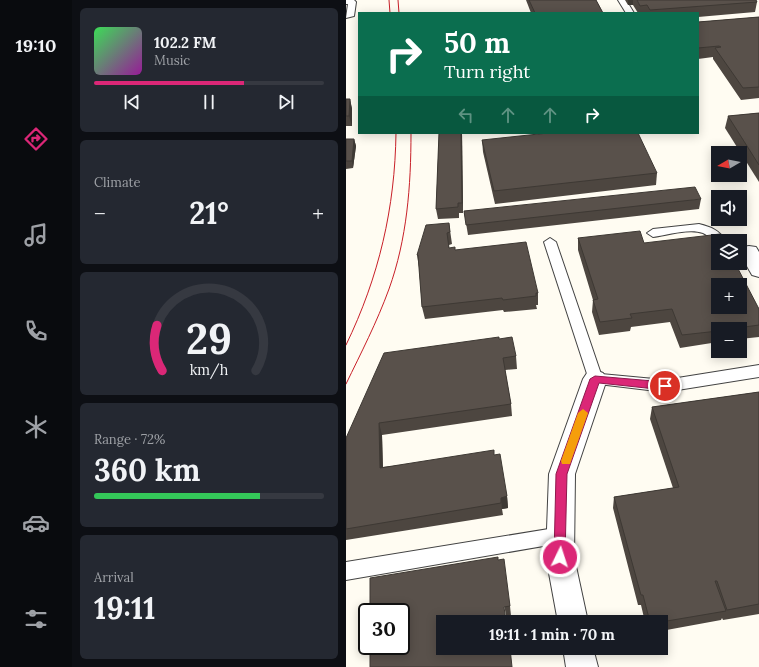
<!DOCTYPE html>
<meta charset="utf-8">
<style>
:root{--surface:#171b24;--page:#242831;--text:#f1f3f6;--muted:#9ea1a6;--line:#363941;--accent:#db2777}
body{margin:0;font-family:Lora,serif;background:var(--page);color:var(--text);height:100vh;display:flex;flex-direction:column;font-size:15px;white-space:nowrap}
*{box-sizing:border-box;margin:0}
p{font-size:13px;color:var(--muted)}
.icon{flex:none;width:22px;height:22px;fill:none;stroke:currentColor;stroke-width:2;stroke-linecap:round;stroke-linejoin:round}
.map{position:relative;flex:1;overflow:hidden}
.panel{display:flex;flex-direction:column;gap:8px;padding:8px;background:#0d0f14;width:274px}
.panel>*{flex:none}
.banner{position:absolute;left:12px;top:12px;width:341px;height:122px;border-radius:0px;box-shadow:0 2px 10px #0003;background:#0b6e4f;color:#fff;overflow:hidden}
.needle{width:26px;rotate:260deg}
.buttons{position:absolute;left:365px;top:146px;display:grid;gap:8px}
.buttons a{display:grid;place-items:center;width:36px;height:36px;border-radius:0px;background:var(--surface);box-shadow:0 2px 10px #0003;font-size:20px}
.speed{position:absolute;left:12px;top:603px;display:flex;gap:8px;font-size:20px;font-weight:700;text-align:center}
.speed>*{display:grid;place-content:center;width:52px;height:52px;border-radius:50%;background:var(--surface);box-shadow:0 2px 10px #0003;line-height:1}
.speed .limit{border:2px solid #111;border-radius:6px;background:#fff;color:#111}
.pin{position:absolute;display:grid;place-items:center;width:34px;height:34px;color:#fff;margin:-17px;border:2px solid #fff;border-radius:50%;box-shadow:0 1px 4px #0007}
.me{position:absolute;width:44px;margin:-22px;rotate:4deg;stroke-linejoin:round;filter:drop-shadow(0 0 3px #0008)}
.turn{display:flex;align-items:center;gap:14px;height:84px;padding:0 20px;font-size:18px}
.turn .icon{width:52px;height:52px;stroke-width:2.5}
.turn b{display:block;font-size:28px;line-height:34px}
.lanes{display:flex;align-items:center;height:38px;padding:0 20px;background:#0003;justify-content:center;gap:20px;direction:ltr}
.lanes .off{opacity:.35}
.big{font-size:30px;font-weight:800;line-height:1.1}
.panel .widget{flex:1;display:flex;flex-direction:column;justify-content:center;gap:6px;min-width:0;padding:0 14px;border-radius:6px;background:var(--page)}
.panel .dial{align-items:center;gap:0}
.dial svg{height:104px;overflow:visible;fill:none;stroke:var(--line);stroke-width:7;stroke-linecap:round;text-anchor:middle}
.dial text{fill:var(--text);stroke:none}
.song{display:flex;align-items:center;gap:12px}
.cover{width:48px;height:48px;border-radius:6px;background:linear-gradient(135deg,hsl(130 70% 55%),hsl(300 70% 35%))}
.played{height:4px;border-radius:2px;background:linear-gradient(90deg,var(--accent) 65%,var(--line) 65%)}
.keys{display:flex;justify-content:space-around;direction:ltr}
.heat{display:flex;justify-content:space-between;align-items:center;font-size:22px;direction:ltr}
.charge{height:6px;border-radius:3px;background:linear-gradient(90deg,#34c759 72%,var(--line) 0)}
.trip{position:absolute;left:90px;top:615px;width:232px;height:40px;border-radius:0px;background:var(--surface);box-shadow:0 2px 10px #0003;font-weight:800;line-height:40px;text-align:center}
main{display:flex;flex:1;min-height:0}
.dock{display:flex;flex-direction:column;width:72px;justify-content:space-around;align-items:center;background:#090b0e;color:var(--muted)}
.dock .icon{width:28px;height:28px}
.dock .selected{color:var(--accent)}
.dock b{font-size:18px;color:var(--text)}
.map>svg:first-child{display:block}
.lines{fill:none;stroke-linecap:round;stroke-linejoin:round}
.lane-casing{stroke:#434343;stroke-width:2}
.street-casing{stroke:#434343;stroke-width:2}
.lane{fill:#fff;fill-rule:evenodd}
.street{fill:#fff;fill-rule:evenodd}
.tram{stroke:#c81f28;stroke-width:1}
.wall{fill:#4d4640}
.shaded-wall{fill:#3e3934}
.building{fill:#59514b;stroke:#3e3934;fill-rule:evenodd}
.route{fill:#db2777;stroke:#8e194d}
.slow{fill:#f59e0b}
</style>
<main>
<nav class="dock">
<b>19:10</b>
<svg class="icon selected" aria-label="directions" viewBox="0 0 24 24"><path d="M12 3l9 9-9 9-9-9zM9 14v-3h6M13 9l2 2-2 2"/></svg>
<svg class="icon" aria-label="music" viewBox="0 0 24 24"><path d="M9 18V5l10-2v13"/><circle cx="6" cy="18" r="3"/><circle cx="16" cy="16" r="3"/></svg>
<svg class="icon" aria-label="phone" viewBox="0 0 24 24"><path d="M5 4h4l2 5-3 2q2 4 5 5l2-3 5 2v4C11 20 4 13 5 4z"/></svg>
<svg class="icon" aria-label="climate" viewBox="0 0 24 24"><path d="M12 3v18M4 7l16 10M4 17L20 7"/></svg>
<svg class="icon" aria-label="car" viewBox="0 0 24 24"><path d="M5 17H2v-5l4-1 3-4h7l3 4 3 1v5h-3M9 17h6M6 11h13"/><circle cx="7" cy="17" r="2"/><circle cx="17" cy="17" r="2"/></svg>
<svg class="icon" aria-label="filters" viewBox="0 0 24 24"><path d="M4 7h16M4 17h16"/><circle cx="9" cy="7" r="2"/><circle cx="15" cy="17" r="2"/></svg>
</nav>
<section class="panel">
<div class="widget">
<div class="song"><i class="cover"></i><div><b>102.2 FM</b><p>Music</p></div></div>
<div class="played"></div>
<div class="keys"><svg class="icon" aria-label="previous" viewBox="0 0 24 24"><path d="M18 5L8 12l10 7zM5 5v14"/></svg><svg class="icon" aria-label="pause" viewBox="0 0 24 24"><path d="M8 5v14M16 5v14"/></svg><svg class="icon" aria-label="next" viewBox="0 0 24 24"><path d="M6 5l10 7-10 7zM19 5v14"/></svg></div>
</div>
<div class="widget"><p>Climate</p>
<div class="heat"><a>−</a><b class="big">21°</b><a>+</a></div>
</div>
<div class="widget dial"><svg viewBox="0 0 100 80">
<path d="M14 69A42 42 0 1 1 86 69"/>
<path d="M14 69A42 42 0 0 1 10 34" stroke="#db2777"/>
<text x="50" y="56" font-size="32" font-weight="700">29</text>
<text x="50" y="72" font-size="11">km/h</text>
</svg></div>
<div class="widget"><p>Range · 72%</p><b class="big">360 km</b><div class="charge"></div></div>
<div class="widget"><p>Arrival</p><b class="big">19:11</b></div>
</section>
<div class="map">
<svg width="413" height="667" viewBox="0 0 413 667">
<rect width="100%" height="100%" fill="#fffcf2"/>
<g class="lines">
<defs>
<g id="lane">
<polygon points="0,0 8,0 10,2 8,16 0,18 2,4 0,4"/>
<polygon points="272,0 280,0 288,13 280,13"/>
<path d="M353,224C365,227 373,230 380,241H372V244C366,242 364,236 357,233C343,228 322,235 307,237L301,233L307,229Z"/>
<polygon points="204,238 210,242 255,374 319,380 413,365 413,377 319,392 244,383 198,242"/>
<polygon points="215,527 221,529 224,535 221,541 215,543 0,580 0,562"/>
</g>
<g id="street">
<polygon points="403,246 410,247 413,252 413,277 406,275 394,254 396,247"/>
<polygon points="249,370 257,373 261,379 229,474 228,557 242,622 212,622 200,557 203,474 237,379 241,373"/>
<polygon points="217,648 247,648 252,667 220,667"/>
</g>
</defs>
<use href="#lane" class="lane-casing"/>
<use href="#street" class="street-casing"/>
<use href="#lane" class="lane"/>
<use href="#street" class="street"/>
<g class="tram">
<polyline points="43,0 44,13"/>
<polyline points="52,0 53,13"/>
<path d="M0,345C33,277 49,208 50,133"/>
<path d="M0,384C15,353 31,322 43,289C61,239 65,186 65,133"/>
</g>
</g>
<g class="wall">
<polygon points="180,0 250,0 257,13 185,13"/>
<polygon points="279,0 410,0 411,2 409,12 352,17 352,13 292,13 287,5 282,5"/>
<polygon points="413,17 413,98 395,100 367,59 367,57 352,59 352,22"/>
<polygon points="0,99 4,99 6,109 6,126 0,126"/>
<polygon points="413,113 413,182 379,128 382,116"/>
<polygon points="93,133 116,133 117,213 113,213 113,218 92,219 90,209"/>
<polygon points="0,139 8,139 10,146 7,168 0,169"/>
<polygon points="136,140 311,173 310,185 149,204 137,152"/>
<polygon points="355,199 353,209 122,235 118,211"/>
<polygon points="103,223 106,244 103,245 103,248 109,250 192,293 192,305 190,305 191,309 158,312 157,310 79,319 76,307 73,267 71,255"/>
<polygon points="232,238 298,243 413,309 413,337 394,339 394,329 372,329 372,342 334,348 324,322 285,327 284,331 253,335 246,312 247,300 232,250"/>
<polygon points="153,339 170,356 171,369 159,370 165,404 166,416 36,435 37,467 148,455 161,496 162,508 156,509 157,515 0,540 0,438"/>
<polygon points="413,392 413,614 377,620 376,618 375,620 315,631 315,622 299,622 295,605 292,605 267,508 268,497 327,488 304,419 306,407"/>
<polygon points="152,560 164,606 165,616 160,617"/>
</g>
<g class="shaded-wall">
<rect x="282" y="0" width="5" height="5"/>
<polygon points="4,99 6,109 6,126 3,116"/>
<polygon points="115,133 116,133 117,213 116,203"/>
<polygon points="8,139 10,146 7,168 6,161"/>
<polygon points="33,423 36,435 37,479 34,468"/>
<polygon points="161,496 162,508 156,509 155,498"/>
</g>
<g class="building">
<polygon points="183,0 250,0 257,13 189,13"/>
<polygon points="291,0 410,0 411,2 304,10 301,5 294,6"/>
<polygon points="413,17 413,87 397,88 369,48 375,47 373,46 352,48 352,22"/>
<polygon points="0,99 4,99 3,116 0,116"/>
<polygon points="413,113 413,165 382,116"/>
<polygon points="93,133 115,133 116,203 112,203 112,207 90,209"/>
<polygon points="202,133 292,133 311,173 148,191 136,140"/>
<polygon points="0,139 8,139 6,161 0,161"/>
<polygon points="349,187 355,199 120,225 118,211"/>
<polygon points="103,223 104,232 101,233 103,248 109,247 109,250 180,242 192,293 190,293 190,296 157,300 156,298 76,307 72,255 71,255 80,225"/>
<path d="M294,231L298,243L374,234L378,241H372V263H389L413,309V325L384,329H372V331L336,335L326,309L284,314L286,318L254,322L247,300L252,299L232,238ZM372,285H394V307H372Z"/>
<polygon points="153,337 153,339 166,337 170,356 157,358 165,404 33,423 34,468 148,450 148,455 154,454 161,496 155,498 155,503 0,529 0,438 38,353"/>
<polygon points="413,392 413,604 381,610 371,581 369,581 380,611 315,622 304,622 297,595 295,595 268,497 333,487 306,407"/>
<polygon points="152,557 152,560 158,559 164,606 158,607 160,622 97,622 97,648 164,648 166,667 24,667 24,646 55,646 55,612 24,612 24,578"/>
</g>
<polygon class="route" points="249,376 319,382 324,386 319,390 253,383 221,474 219,557 218,561 214,562 209,561 208,557 210,474 244,379"/>
<polygon class="slow" points="237,409 242,413 225,461 224,464 216,464 215,461 232,413"/>
</svg>
<div class="buttons">
<a><svg class="needle" viewBox="-14 -14 28 28"><path d="M0-13l5 13h-10z" fill="#e53935"/><path d="M0 13l5-13h-10z" fill="#9ea1a6"/></svg></a>
<a><svg class="icon" aria-label="sound" viewBox="0 0 24 24"><path d="M4 9h4l5-4v14l-5-4H4zM17 9q2 3 0 6"/></svg></a>
<a><svg class="icon" aria-label="layers" viewBox="0 0 24 24"><path d="M12 4l9 5-9 5-9-5zM3 14l9 5 9-5"/></svg></a>
<a>+</a>
<a>−</a>
</div>
<div class="speed"><div class="limit">30</div></div>
<div class="pin" style="left:319px;top:386px;background:#d93025"><svg class="icon" aria-label="arrive" viewBox="0 0 24 24"><path d="M6 21V4h12l-3 4 3 4H6"/></svg></div>
<svg class="me" style="left:214px;top:557px" viewBox="-20 -20 40 40"><circle r="17" fill="#db2777" stroke="#fff" stroke-width="3"/><path d="M0-11L8 9 0 5-8 9z" fill="#fff"/></svg>
<div class="trip">19:11 · 1 min · 70 m</div>
<div class="banner">
<div class="turn"><svg class="icon" aria-label="right" viewBox="0 0 24 24"><path d="M7 20v-9h11M14 6l5 5-5 5"/></svg><div><b>50 m</b>Turn right</div></div>
<div class="lanes"><svg class="icon off" aria-label="left" viewBox="0 0 24 24"><path d="M17 20v-9H6M10 6l-5 5 5 5"/></svg><svg class="icon off" aria-label="ahead" viewBox="0 0 24 24"><path d="M12 20V5M6 11l6-6 6 6"/></svg><svg class="icon off" aria-label="ahead" viewBox="0 0 24 24"><path d="M12 20V5M6 11l6-6 6 6"/></svg><svg class="icon" aria-label="right" viewBox="0 0 24 24"><path d="M7 20v-9h11M14 6l5 5-5 5"/></svg></div>
</div>
</div>
</main>
